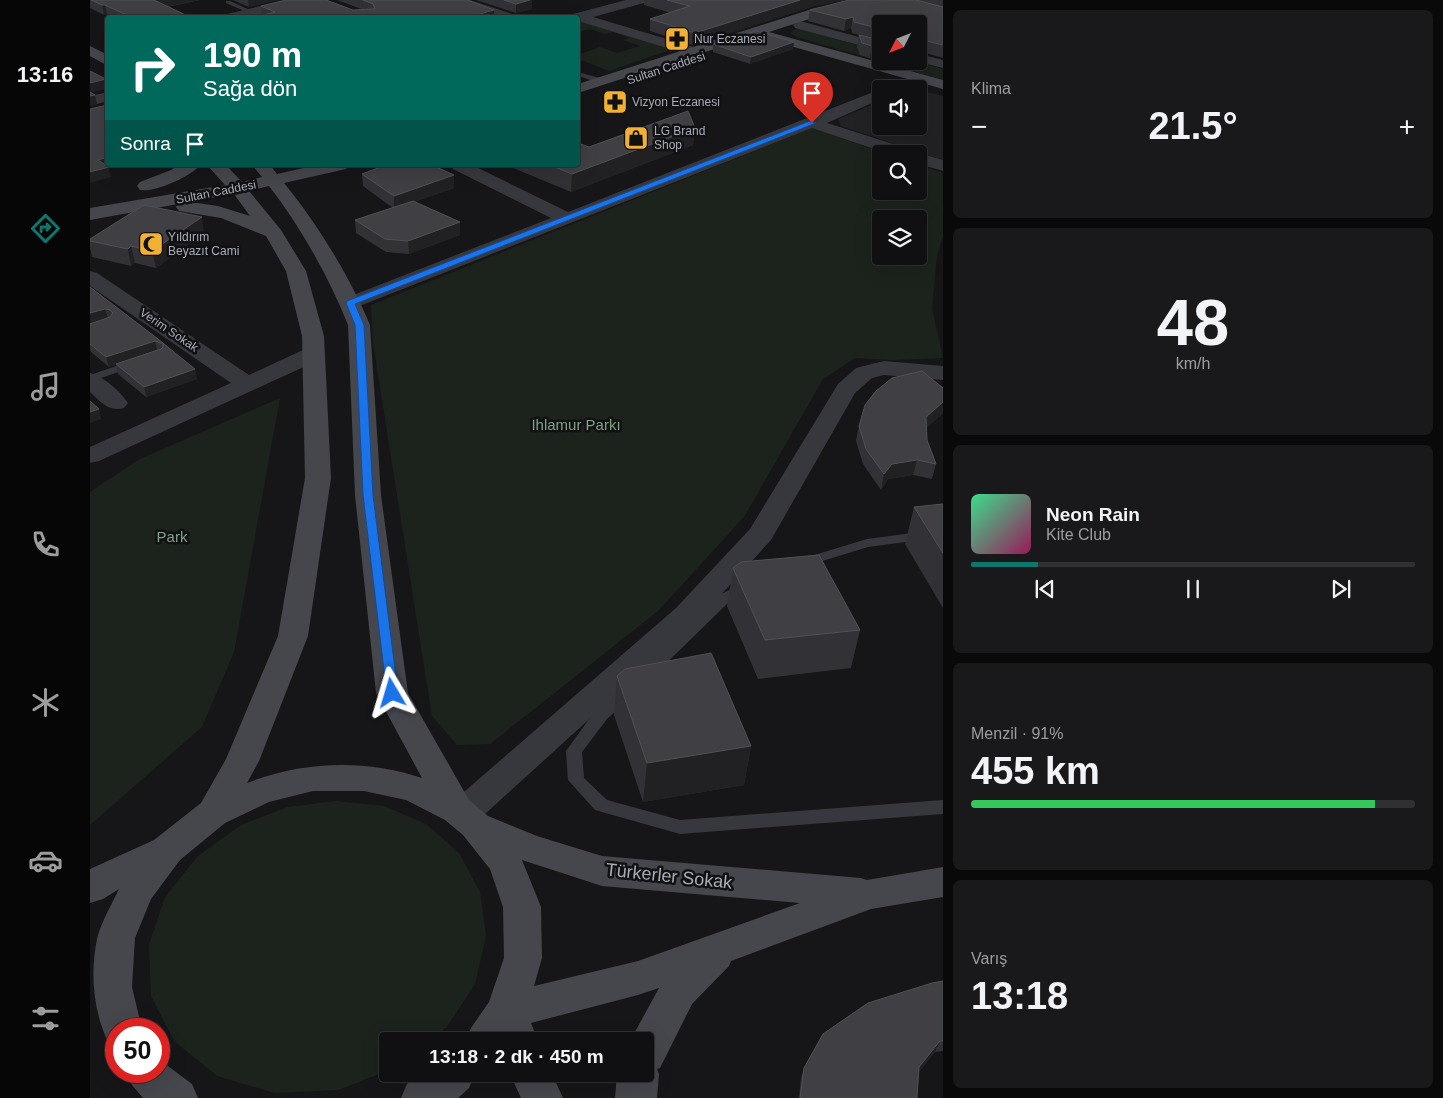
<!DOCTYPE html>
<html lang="tr">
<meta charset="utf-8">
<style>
:root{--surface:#101012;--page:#19191b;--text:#f1f3f6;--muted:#9c9d9f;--line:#303032;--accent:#0f766e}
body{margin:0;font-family:Arial,sans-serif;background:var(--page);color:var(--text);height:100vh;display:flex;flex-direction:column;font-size:19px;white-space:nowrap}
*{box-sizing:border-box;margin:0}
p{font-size:16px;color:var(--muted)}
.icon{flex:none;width:28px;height:28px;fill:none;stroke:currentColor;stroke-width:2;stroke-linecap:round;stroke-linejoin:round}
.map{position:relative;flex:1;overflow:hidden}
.details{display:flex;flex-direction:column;gap:10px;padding:10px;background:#09090a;width:500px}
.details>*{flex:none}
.top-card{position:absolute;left:15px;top:15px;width:475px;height:152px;border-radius:5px;box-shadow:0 5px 20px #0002,0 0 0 1px var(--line);background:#00695c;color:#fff;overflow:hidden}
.needle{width:32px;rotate:228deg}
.fabs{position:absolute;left:782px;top:15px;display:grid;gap:10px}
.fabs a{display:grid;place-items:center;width:55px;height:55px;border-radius:5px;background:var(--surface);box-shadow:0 5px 20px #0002,0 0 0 1px var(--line);font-size:25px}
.speed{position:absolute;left:15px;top:1018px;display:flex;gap:10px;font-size:25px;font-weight:700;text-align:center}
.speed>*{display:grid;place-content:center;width:65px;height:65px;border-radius:50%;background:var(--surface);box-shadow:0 5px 20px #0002,0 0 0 1px var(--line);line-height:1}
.speed .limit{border:8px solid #d22;background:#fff;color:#111}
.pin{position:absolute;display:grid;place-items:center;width:42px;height:42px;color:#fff;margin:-51px -21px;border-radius:50% 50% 50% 0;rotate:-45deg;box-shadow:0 0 5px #0007}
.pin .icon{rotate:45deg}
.me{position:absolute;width:55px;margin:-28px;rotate:353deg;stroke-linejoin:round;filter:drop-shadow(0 0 4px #0008)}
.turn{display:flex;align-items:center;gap:18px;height:105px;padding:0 15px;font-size:22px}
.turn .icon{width:65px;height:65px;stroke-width:2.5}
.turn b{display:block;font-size:35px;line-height:42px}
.then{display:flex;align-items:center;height:48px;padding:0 15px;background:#0003;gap:10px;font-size:19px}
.big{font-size:38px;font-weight:700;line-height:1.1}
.details .tile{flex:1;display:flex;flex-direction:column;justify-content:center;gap:8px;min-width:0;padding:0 18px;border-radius:8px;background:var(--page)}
.details .dial{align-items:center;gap:0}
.dial b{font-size:65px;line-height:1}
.song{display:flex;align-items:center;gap:15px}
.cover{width:60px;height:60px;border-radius:8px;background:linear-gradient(135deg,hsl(150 70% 55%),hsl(330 70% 35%))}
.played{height:5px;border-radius:2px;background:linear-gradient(90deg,var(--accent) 15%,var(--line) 15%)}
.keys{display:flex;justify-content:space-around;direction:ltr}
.heat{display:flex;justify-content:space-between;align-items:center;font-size:28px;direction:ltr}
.charge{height:8px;border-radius:4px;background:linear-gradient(90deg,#34c759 91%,var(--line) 0)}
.trip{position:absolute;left:289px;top:1032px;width:275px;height:50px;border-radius:5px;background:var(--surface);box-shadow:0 5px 20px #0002,0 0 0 1px var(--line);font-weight:700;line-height:50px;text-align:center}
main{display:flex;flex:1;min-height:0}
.menu{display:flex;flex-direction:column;width:90px;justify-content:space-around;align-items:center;background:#060607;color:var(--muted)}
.menu .icon{width:35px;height:35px}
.menu .on{color:var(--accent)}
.menu b{font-size:22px;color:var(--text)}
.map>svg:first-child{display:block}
.built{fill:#222225}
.green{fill:#1c231d;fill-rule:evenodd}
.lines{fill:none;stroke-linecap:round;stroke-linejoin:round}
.lane{fill:#37383d;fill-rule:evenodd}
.street{fill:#37383d;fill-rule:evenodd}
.secondary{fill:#45474d;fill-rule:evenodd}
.wall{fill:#323236}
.shaded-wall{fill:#212124}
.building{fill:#3f3f44;stroke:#4f5156}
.route{fill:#1a73e8;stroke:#114b97}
.labels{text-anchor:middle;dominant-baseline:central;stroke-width:5;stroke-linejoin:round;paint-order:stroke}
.far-poi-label{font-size:12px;fill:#a8adb8;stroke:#111113;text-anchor:start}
.far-street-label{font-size:12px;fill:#a8adb8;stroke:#111113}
.park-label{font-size:15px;fill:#7fa381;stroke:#111113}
.near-street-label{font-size:18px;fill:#a8adb8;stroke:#111113}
</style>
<main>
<nav class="menu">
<b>13:16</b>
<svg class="icon on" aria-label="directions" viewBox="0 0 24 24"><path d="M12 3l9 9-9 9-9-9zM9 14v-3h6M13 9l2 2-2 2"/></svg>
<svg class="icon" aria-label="music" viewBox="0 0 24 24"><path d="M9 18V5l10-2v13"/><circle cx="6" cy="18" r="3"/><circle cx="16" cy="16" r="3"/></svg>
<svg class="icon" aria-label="phone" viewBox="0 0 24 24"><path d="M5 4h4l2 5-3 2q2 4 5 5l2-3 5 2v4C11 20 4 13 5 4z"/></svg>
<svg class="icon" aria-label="climate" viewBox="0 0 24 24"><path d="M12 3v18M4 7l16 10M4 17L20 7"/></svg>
<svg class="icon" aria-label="car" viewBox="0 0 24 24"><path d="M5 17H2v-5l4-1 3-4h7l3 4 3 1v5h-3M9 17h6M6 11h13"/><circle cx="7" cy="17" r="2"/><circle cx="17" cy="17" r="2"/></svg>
<svg class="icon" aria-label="filters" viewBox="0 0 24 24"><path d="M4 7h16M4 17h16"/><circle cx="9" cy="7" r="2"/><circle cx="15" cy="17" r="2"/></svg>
</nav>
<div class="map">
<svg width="853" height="1098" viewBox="0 0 853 1098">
<rect width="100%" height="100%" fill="#161618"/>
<polygon class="built" points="829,90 853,96 853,160 751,126 748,119 791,101 791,126 829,126"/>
<g class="green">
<polygon points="495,21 583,49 519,71 488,59 488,55 510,47 527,53 550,46 533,40 540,38 523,32 515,34 499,29 488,33 488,24"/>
<polygon points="708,28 791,52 791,61 825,61 853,69 853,80 707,37 701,34 702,31"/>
<path d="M722,128L797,154H791V191H829V165L853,173V236L847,256L842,309L853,358L802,360L765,358L733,379L654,517L568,611L400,744L367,745L342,716L283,343L281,305ZM791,219H829V256H791Z"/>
<polygon points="190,398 144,652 112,727 0,825 0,492 50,459"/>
<polygon points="246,801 294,806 336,824 369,853 390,892 396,936 385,984 356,1028 340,1041 298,1041 297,1071 248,1090 185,1093 127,1076 84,1041 61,996 59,945 75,897 108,856 151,825 198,807"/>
</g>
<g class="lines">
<g class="lane">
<polygon points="136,1 140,1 164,12 159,13 136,3"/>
<polygon points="488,72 513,79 514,81 510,83 488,76"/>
<polygon points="44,360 48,361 50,363 48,365 0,382 0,375"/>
<polygon points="853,529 853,537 778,547 713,567 708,566 706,563 708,560 777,539"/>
<polygon points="654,583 659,585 661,588 659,591 641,600 559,680 554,681 549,680 546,676 549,672 631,594"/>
<polygon points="538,685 544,687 546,691 544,695 517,719 492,752 494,778 517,800 590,820 853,800 853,814 590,834 505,810 478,780 476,751 505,711 532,687"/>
</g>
<g class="street">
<polygon points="196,0 218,0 216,3 156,18 132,18 133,15"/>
<polygon points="362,0 380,0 425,15 426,18 406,18 364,3"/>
<polygon points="536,0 556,0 554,3 503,17 607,48 609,51 607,54 597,54 488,21 488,18 481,17 483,14"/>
<polygon points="710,21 791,43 791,51 705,28 703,25"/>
<polygon points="829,54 853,60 853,68 825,61 829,61"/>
<path d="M829,74L834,75L836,78C827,90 809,89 796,89L798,86Z"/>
<polygon points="791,89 791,99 737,123 822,150 824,154 799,154 722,128 267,307 260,309 253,307 250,303 253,299 461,218 363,169 360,165 382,165 478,212"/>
<polygon points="18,92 18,101 0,106 0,96"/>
<polygon points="829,153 853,160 853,171 829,164 829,154 826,154"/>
<polygon points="0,271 7,273 159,375 215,349 223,347 231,349 234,354 231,359 9,461 0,463 0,447 141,383 0,286"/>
<polygon points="794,361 853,366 853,380 794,375 782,378 765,393 681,540 606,622 384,824 372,828 360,824 355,814 360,804 586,608 660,529 748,384 766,368"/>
<path d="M0,373C14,377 30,391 38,403L34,408C18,412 11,402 0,392Z"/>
</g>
<g class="secondary">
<polygon points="764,0 783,0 781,3 748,13 732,15 679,32 853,80 853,89 665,36 488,93 488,84 725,8 747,5"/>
<polygon points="0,46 18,55 18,66 0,56"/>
<path d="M89,165H110C101,177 63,193 50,190L47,186L50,182L81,170Z"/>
<path d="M117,165H136L152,182L172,177L162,165H180L187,174L227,165H259L256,169L194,183C227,223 260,277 280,325L291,495L318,693L379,800L398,816L447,836L512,856L771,878L777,880L853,867V897L781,909L641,961L639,966L602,1004L570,1068L567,1069L569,1074L567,1098H525L527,1074H555V1041H540L569,988L548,995L441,1023L448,1041H375L381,1028L399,1002L414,958L413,907L400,869L373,835L355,820L316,800L274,791H223L179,802L135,823L90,860L61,899L45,938L42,987L52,1029H26V1046L18,1042C3,1010 0,973 7,939C11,922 22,904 29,889L13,899L0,903V869L64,840L111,803L136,759L188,636L215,478L212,336L196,271L176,236L131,218L89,211L86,207L88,204L0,220V208L135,185ZM179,186C210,226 239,277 258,325L265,495L286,693L332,778C275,759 213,761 157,783L169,761L218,636L241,478L234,336L216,271L191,230L159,191ZM144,194L160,216L128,206L100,202ZM432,860L512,886L710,903L548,961L444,986L452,958L451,907Z"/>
<polygon points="69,1056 78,1066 102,1084 108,1098 53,1098 42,1085 36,1071 69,1071"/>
<polygon points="333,1074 385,1074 379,1088 368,1098 311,1098 317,1084"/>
<polygon points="420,1074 462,1074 473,1098 431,1098"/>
</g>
</g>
<g class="wall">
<polygon points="0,0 110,0 78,7 102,18 23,18 17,14 14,15 0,8"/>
<polygon points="143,0 188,0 159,7"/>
<polygon points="247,0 377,0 404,18 172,15 171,6 263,10 274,10"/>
<polygon points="386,0 442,0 442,9 426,13"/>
<polygon points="554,0 755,0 724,6 603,45 560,31 560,19 581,13 554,5"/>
<polygon points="759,0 853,0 853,58 829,51 829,24 791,24 791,54 780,58 770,55 767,47 769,35 762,33 761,28 754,31 718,21 720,10"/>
<polygon points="623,44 703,49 660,64 623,52"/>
<polygon points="605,128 603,145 481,192 416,165 488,165 499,147"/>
<polygon points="272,174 364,175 364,188 324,202 370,235 319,254 296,252 266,233 265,220 303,208 273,186"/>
<polygon points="114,233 66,268 45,263 41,266 2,257 0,247 0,239"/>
<polygon points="0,287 68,339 107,379 56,397 28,374 26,364 57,354 19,367 0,351"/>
<polygon points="853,388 853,413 836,428 837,440 846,464 842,479 823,475 798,479 791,490 773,464 766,441 769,426"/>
<polygon points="853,504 853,608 815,544 824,507"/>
<polygon points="643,568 770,630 761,668 668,679 637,606"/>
<polygon points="527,676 661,746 654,785 553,802 524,715"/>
<polygon points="853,981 853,1051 845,1052 828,1073 827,1098 709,1098 711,1078 714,1068"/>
</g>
<g class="shaded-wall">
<polygon points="63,0 110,0 65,9"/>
<polygon points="158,0 188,0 159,7"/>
<polygon points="440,0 442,0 442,9 426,13 426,4"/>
<polygon points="708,0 755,0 724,6 603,45 605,33"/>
<polygon points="12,5 15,5 17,14 14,15"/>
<polygon points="404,10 404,18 376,18"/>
<polygon points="763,17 761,28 754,31 756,19"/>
<polygon points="704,42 703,49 660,64 661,57"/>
<polygon points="791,42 791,54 780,58 782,46"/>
<polygon points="16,79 17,89 0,93 0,83"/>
<polygon points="5,95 7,104 0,106 0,96"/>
<polygon points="605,128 603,145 481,192 482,174"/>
<polygon points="18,157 18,165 28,165 19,168 21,177 0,183 0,172 8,160"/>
<polygon points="364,175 364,188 304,209 304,196"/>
<polygon points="112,217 114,233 66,268 62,251"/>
<polygon points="370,222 370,235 319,254 318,241"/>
<polygon points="41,246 45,263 41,266 38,249"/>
<polygon points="15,309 18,318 0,323 0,313"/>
<polygon points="65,341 67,350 19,367 16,357"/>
<polygon points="105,369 107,379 56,397 54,387"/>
<polygon points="853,402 853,413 832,432 836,417"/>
<polygon points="9,409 11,419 0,423 0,412"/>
<polygon points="827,460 823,475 798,479 791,490 794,474 802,464"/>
<polygon points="661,746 654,785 553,802 557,763"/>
<polygon points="850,1041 845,1052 824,1078 829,1067"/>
</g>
<g class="building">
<polygon points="1,0 64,0 102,18 43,18 15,5 12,5"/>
<polygon points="196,0 236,0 263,10 285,9 283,4 273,0 377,0 404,10 376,18 161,18 185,12 171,6"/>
<polygon points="414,0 440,0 426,4"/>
<polygon points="577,0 710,0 605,33 560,19 600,6"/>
<polygon points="759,0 826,0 853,7 853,45 829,39 829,24 791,24 791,29 764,22 763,17 756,19 720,10"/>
<polygon points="666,31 704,42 661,57 623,44"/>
<polygon points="769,35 791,40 791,42 782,46 772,43"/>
<polygon points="0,71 16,79 0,83"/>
<polygon points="0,92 5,95 0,96"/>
<polygon points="18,103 18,157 8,160 19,167 0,172 0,109 17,105"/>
<polygon points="598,111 605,128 482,174 460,165 488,165 488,143 499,147"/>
<polygon points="296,165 342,165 364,175 304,196 272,174"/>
<polygon points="323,201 370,222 318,241 295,239 265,220"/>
<polygon points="54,205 112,217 62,251 41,246 38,249 0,241 0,239"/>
<polygon points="0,287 68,339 105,369 54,387 26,364 71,349 73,347 73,344 65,341 16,357 0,344 0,324 20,317 23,313 20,310 15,309 0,313"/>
<polygon points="832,371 853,388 853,402 836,417 837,440 846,464 827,460 802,464 794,474 776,449 769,426 775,405 786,391 802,378"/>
<polygon points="0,401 9,409 0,412"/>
<polygon points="853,504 853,553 824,507"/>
<polygon points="729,555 770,630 675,640 643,568 651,562"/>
<polygon points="621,653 661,746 557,763 527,676 535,669"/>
<polygon points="853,981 853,1041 850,1041 829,1067 827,1098 710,1098 714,1068 733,1034 778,1003 842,983"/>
</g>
<polygon class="route" points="720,121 726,123 265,304 274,325 283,495 308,693 306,696 297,696 273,495 265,325 256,303 257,301"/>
<defs>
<symbol id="pharmacy-square" viewBox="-11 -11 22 22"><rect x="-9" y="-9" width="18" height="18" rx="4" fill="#f2b134" stroke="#111113"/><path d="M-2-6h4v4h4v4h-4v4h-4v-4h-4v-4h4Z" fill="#111"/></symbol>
<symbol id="shop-square" viewBox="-11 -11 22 22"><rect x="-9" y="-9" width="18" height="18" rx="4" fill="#f2b134" stroke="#111113"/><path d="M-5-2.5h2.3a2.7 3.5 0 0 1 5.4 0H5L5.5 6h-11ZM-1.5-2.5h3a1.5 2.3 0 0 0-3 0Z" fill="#111"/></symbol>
<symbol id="mosque-square" viewBox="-11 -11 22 22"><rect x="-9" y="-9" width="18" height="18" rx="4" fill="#f2b134" stroke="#111113"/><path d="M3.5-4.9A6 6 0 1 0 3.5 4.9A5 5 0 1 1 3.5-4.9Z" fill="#111"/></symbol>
</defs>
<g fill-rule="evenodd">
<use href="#pharmacy-square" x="573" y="25" width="28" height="28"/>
<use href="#pharmacy-square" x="511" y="88" width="28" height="28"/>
<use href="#shop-square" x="532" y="124" width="28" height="28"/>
<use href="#mosque-square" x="47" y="230" width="28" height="28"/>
</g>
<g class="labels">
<g class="far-poi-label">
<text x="604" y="39">Nur Eczanesi</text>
<text x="542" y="102">Vizyon Eczanesi</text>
<text x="564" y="131">LG Brand<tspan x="564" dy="14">Shop</tspan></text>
<text x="78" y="237">Yıldırım<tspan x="78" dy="14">Beyazıt Cami</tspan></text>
</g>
<g class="far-street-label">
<text transform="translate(576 68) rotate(-18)">Sultan Caddesi</text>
<text transform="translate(126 192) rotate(-11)">Sultan Caddesi</text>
<text transform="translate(79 330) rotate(34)">Verim Sokak</text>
</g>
<g class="park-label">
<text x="486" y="424">Ihlamur Parkı</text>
<text x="82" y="536">Park</text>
</g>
<g class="near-street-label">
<text transform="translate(579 876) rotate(6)">Türkerler Sokak</text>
</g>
</g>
</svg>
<div class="fabs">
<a><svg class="needle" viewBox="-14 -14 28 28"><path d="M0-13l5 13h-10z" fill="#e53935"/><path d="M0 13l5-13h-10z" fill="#9c9d9f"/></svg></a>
<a><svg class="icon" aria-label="sound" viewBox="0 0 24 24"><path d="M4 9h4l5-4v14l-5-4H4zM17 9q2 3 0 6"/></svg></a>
<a><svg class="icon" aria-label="search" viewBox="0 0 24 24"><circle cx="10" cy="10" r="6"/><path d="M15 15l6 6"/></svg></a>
<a><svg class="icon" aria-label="layers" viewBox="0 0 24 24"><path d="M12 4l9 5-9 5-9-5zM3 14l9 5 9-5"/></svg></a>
</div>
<div class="speed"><div class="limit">50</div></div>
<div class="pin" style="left:722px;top:123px;background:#d93025"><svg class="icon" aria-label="arrive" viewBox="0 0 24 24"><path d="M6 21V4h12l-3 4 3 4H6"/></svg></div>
<svg class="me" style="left:302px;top:693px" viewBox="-20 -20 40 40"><path d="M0-17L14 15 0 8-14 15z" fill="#1a73e8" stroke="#fff" stroke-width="4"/></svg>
<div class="trip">13:18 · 2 dk · 450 m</div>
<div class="top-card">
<div class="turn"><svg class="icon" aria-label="right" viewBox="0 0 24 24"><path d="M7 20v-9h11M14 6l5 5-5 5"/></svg><div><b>190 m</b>Sağa dön</div></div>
<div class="then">Sonra<svg class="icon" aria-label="arrive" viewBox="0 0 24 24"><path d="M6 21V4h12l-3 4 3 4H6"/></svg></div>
</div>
</div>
<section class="details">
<div class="tile"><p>Klima</p>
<div class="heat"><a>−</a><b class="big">21.5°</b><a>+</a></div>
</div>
<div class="tile dial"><b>48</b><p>km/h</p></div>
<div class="tile">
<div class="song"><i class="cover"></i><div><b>Neon Rain</b><p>Kite Club</p></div></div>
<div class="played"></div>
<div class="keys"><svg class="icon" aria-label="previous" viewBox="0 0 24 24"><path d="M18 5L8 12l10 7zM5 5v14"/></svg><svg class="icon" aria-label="pause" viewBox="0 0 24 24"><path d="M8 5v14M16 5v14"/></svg><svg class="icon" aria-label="next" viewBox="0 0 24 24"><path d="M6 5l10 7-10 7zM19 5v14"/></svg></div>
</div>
<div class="tile"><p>Menzil · 91%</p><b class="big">455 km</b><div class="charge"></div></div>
<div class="tile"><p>Varış</p><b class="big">13:18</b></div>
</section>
</main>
